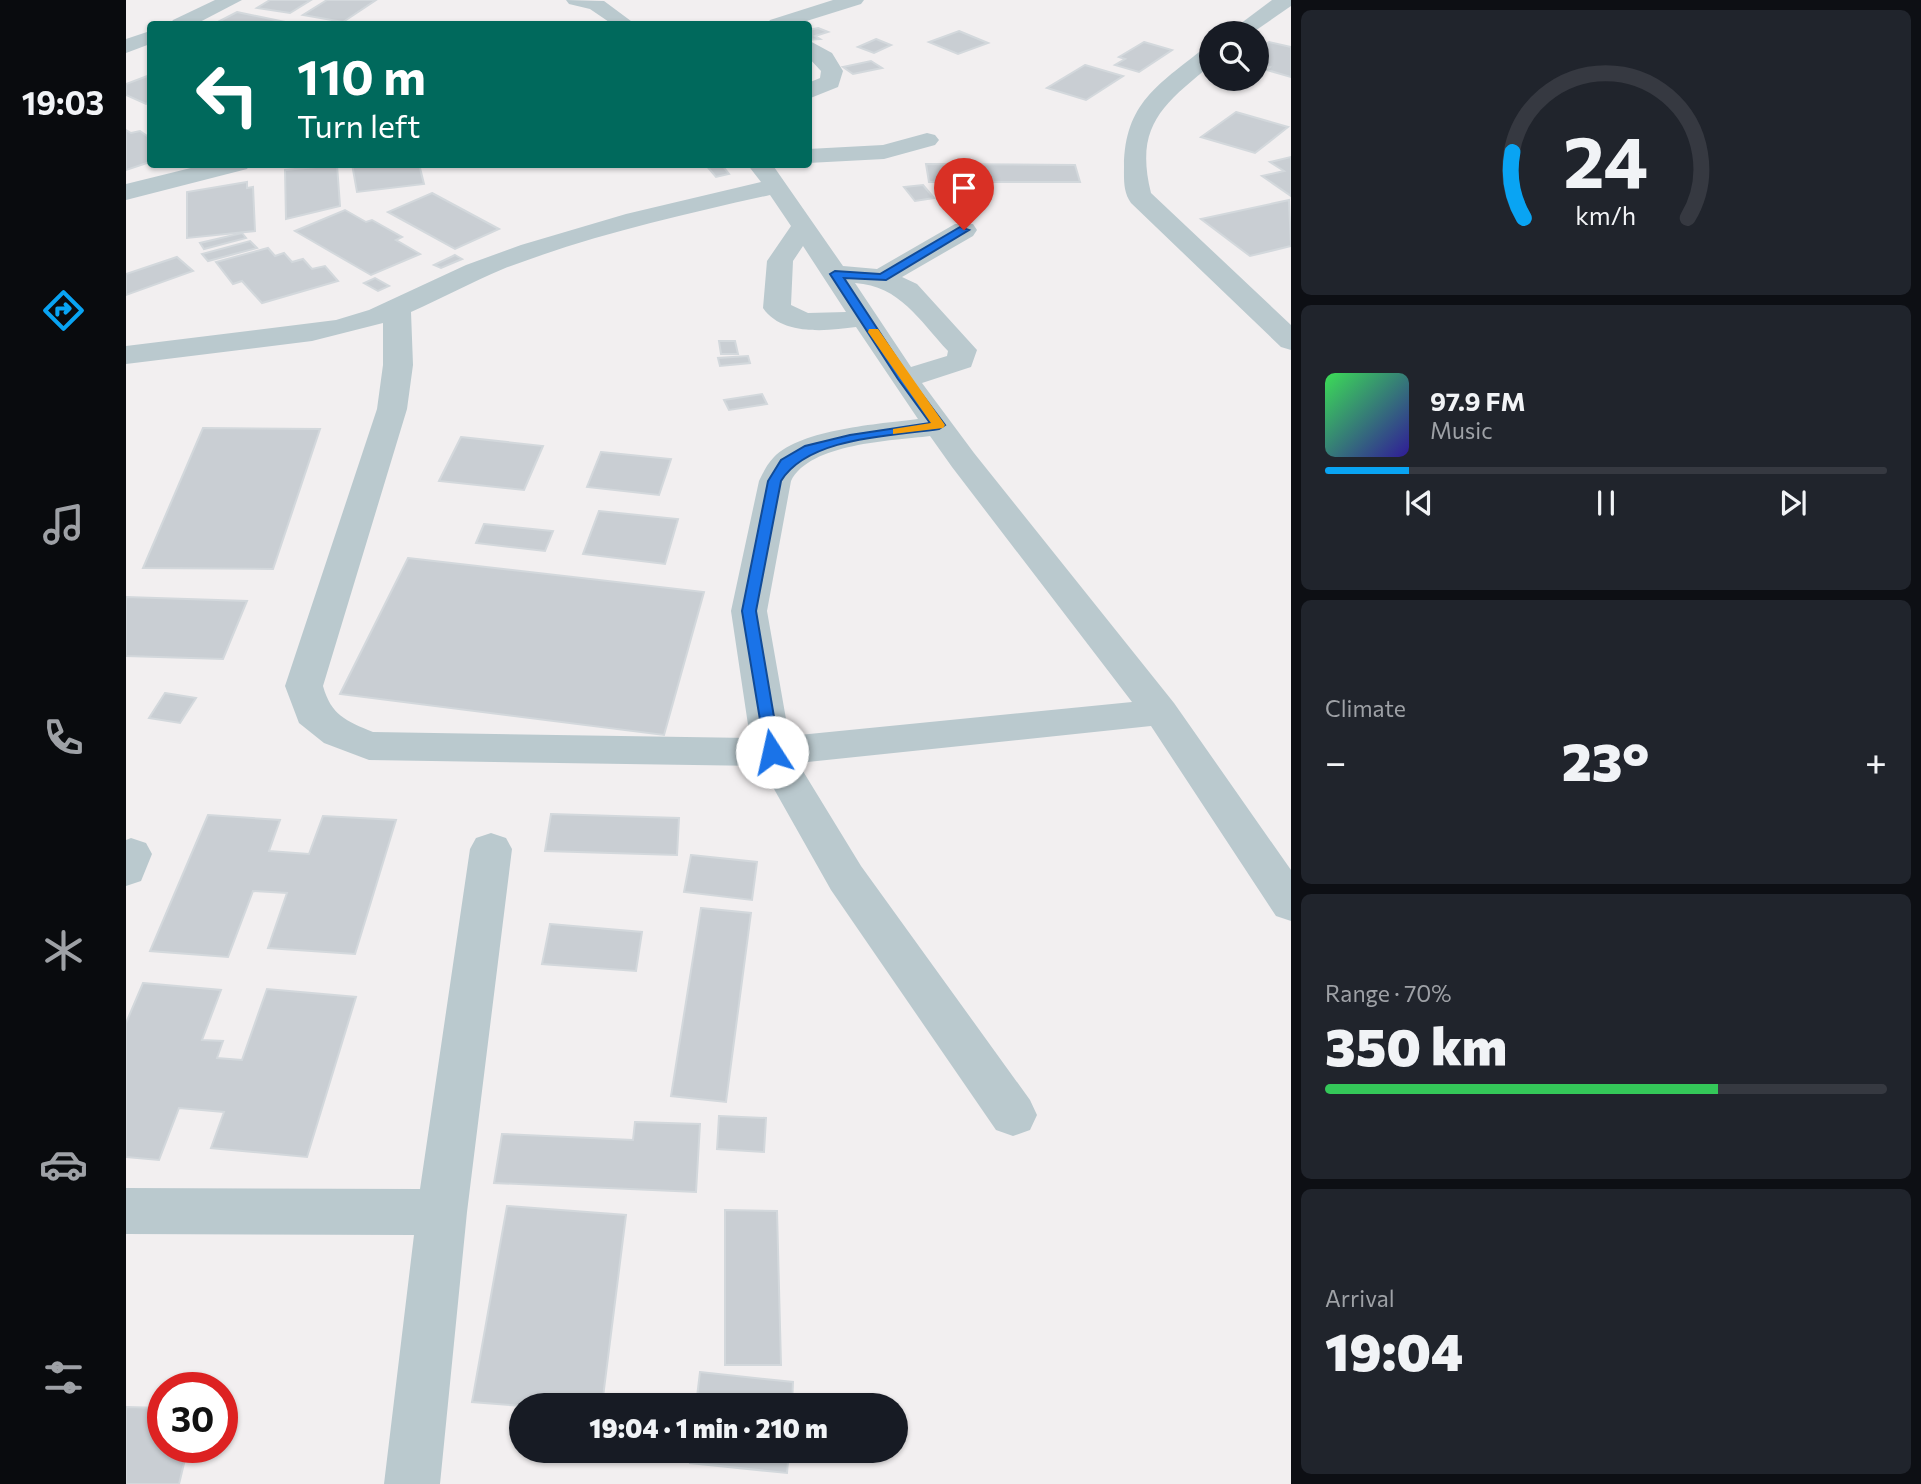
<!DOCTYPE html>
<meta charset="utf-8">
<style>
:root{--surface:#171b24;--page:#20242c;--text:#f1f3f6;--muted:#9ea1a6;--line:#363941;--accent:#09a4f3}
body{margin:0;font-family:Commissioner,sans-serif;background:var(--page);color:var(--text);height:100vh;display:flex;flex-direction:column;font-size:26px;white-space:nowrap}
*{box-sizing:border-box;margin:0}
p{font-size:23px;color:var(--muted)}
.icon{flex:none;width:38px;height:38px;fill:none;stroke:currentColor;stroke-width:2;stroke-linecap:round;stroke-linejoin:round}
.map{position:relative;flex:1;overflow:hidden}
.sheet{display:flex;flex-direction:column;gap:10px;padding:10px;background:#0d0f14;width:630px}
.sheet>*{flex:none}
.guide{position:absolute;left:21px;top:21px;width:665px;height:147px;border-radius:7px;box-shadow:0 2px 5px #0004;background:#00695c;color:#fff;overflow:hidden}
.fabs{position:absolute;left:1073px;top:21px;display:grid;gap:14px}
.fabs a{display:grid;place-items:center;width:70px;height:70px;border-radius:50%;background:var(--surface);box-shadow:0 2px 5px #0004;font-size:35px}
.speed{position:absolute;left:21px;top:1372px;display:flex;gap:14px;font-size:35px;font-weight:700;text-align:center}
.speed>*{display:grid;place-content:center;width:91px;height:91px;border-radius:50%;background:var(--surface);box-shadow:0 2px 5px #0004;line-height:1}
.speed .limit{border:10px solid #d22;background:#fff;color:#111}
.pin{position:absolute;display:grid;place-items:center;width:60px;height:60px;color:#fff;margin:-72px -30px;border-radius:50% 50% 50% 0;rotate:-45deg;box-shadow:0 0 7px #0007}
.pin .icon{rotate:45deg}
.me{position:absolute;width:77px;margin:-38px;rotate:350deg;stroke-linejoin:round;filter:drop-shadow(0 0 5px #0008)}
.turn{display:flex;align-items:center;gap:24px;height:147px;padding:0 35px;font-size:32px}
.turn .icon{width:91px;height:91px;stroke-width:2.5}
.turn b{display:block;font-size:49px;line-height:60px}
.big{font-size:52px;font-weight:800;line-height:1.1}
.sheet .tile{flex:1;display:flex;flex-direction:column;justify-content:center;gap:10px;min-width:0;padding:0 24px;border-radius:10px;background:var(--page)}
.sheet .dial{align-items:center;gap:0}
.dial svg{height:182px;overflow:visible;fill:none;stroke:var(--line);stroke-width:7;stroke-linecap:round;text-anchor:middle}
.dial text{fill:var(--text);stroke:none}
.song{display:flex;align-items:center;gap:21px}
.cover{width:84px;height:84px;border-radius:10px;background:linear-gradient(135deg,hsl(130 70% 55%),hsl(250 70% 35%))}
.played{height:7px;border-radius:4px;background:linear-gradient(90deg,var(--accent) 15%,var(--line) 15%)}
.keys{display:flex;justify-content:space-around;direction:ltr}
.heat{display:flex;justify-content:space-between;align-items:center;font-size:38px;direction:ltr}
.charge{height:10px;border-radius:5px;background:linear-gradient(90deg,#34c759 70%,var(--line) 0)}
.trip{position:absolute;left:383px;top:1393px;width:399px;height:70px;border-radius:35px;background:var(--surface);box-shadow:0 2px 5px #0004;font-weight:800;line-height:70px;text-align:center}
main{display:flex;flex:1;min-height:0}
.tab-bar{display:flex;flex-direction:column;width:126px;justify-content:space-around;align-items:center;background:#090b0e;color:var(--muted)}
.tab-bar .icon{width:49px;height:49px}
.tab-bar .current{color:var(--accent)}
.tab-bar b{font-size:32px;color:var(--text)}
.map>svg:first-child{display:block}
.building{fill:#c9ced3;stroke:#d3d8dc;stroke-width:2}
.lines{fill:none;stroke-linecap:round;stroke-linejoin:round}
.minor{fill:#bac9ce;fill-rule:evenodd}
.route{fill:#1a73e8;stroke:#114b97;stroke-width:2}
.slow{fill:#f59e0b}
</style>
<main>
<nav class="tab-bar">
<b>19:03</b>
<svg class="icon current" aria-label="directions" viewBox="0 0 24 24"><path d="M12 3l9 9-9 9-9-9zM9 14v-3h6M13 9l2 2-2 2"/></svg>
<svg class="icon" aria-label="music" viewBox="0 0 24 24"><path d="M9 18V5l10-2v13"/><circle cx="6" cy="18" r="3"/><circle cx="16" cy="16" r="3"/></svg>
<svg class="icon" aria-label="phone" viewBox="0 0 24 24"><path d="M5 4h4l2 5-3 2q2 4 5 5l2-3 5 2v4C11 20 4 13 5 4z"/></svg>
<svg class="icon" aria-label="climate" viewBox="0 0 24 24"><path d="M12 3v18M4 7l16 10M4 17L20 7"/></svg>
<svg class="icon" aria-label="car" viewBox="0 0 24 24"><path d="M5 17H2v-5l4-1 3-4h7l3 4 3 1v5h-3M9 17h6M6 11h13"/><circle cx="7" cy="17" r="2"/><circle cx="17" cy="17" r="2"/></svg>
<svg class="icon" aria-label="filters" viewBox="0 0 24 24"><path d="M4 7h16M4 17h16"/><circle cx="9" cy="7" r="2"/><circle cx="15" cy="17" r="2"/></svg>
</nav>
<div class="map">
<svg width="1165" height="1484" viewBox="0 0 1165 1484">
<rect width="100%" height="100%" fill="#f2eff0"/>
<g class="building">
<polygon points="144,0 185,0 164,13 131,8"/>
<polygon points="201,0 250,0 217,22 177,15"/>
<polygon points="111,12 169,24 88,24"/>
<polygon points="692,28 702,32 689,36 694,39 682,40 682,30"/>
<polygon points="833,31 862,43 832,54 803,42"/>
<polygon points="750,39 765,45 748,53 732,47"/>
<polygon points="1018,42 1046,50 1013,72 989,65 999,59 993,57"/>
<polygon points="1143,42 1165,47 1165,77 1141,70 1144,67 1130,64 1130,51"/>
<polygon points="745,61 756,68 727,74 717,67"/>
<polygon points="959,65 997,76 960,100 921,88"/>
<polygon points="24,75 24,102 20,104 0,95 0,84"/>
<polygon points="1110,112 1162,127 1129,153 1075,137"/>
<polygon points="0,130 5,133 14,131 24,138 24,162 0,170"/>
<polygon points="1165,157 1165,196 1136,176 1158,171 1144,162"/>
<polygon points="226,164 293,164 298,184 231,192"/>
<polygon points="579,164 595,164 603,174 590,177"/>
<polygon points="800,164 949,165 954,182 858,182 863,202 820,202 816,182 803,182"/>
<polygon points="211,165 214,206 160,219 159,170"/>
<polygon points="121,182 121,188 127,187 129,231 61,238 61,192"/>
<polygon points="797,185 808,198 789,201 778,187"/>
<polygon points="306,193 373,229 329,249 262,212"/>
<polygon points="1163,200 1165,246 1124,256 1075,219"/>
<polygon points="219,210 240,222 246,220 276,237 270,240 294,254 245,275 169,231"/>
<polygon points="116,233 120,238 78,249 74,243"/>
<polygon points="124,241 131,248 82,261 76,254"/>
<polygon points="142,248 149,256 158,253 166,262 177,259 186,269 199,266 212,281 136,303 116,281 107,284 90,262"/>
<polygon points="329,255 336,259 315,268 308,265"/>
<polygon points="51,257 67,271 0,295 0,274"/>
<polygon points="249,278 263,286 252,291 238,283"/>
<polygon points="593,341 609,341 612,354 595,354"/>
<polygon points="622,356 624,363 594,366 592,358"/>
<polygon points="636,394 641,404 603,410 598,400"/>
<polygon points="77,428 194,429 147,569 17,568"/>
<polygon points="335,437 417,446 398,490 313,481"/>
<polygon points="475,452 545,459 533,495 461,487"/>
<polygon points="473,511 552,519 539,564 457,554"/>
<polygon points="358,524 427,531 419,551 350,543"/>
<polygon points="282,558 578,592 538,735 214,694"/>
<polygon points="0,597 121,601 97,659 0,656"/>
<polygon points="39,693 70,698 54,723 23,718"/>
<polygon points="425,814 553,818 551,855 419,851"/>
<polygon points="82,815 154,820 143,851 183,854 197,816 270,820 229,954 142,948 161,893 127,891 102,957 24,951"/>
<polygon points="565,855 631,862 626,900 558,892"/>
<polygon points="575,908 625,913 600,1102 545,1096"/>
<polygon points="424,924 516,932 510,971 416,964"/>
<polygon points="17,983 95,990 76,1040 97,1041 91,1058 116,1060 141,989 230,997 181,1157 85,1148 98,1112 53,1108 33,1160 0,1157 0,1023"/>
<polygon points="593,1116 640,1118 638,1152 591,1149"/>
<polygon points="509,1122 574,1124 570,1192 368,1183 376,1134 507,1140"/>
<polygon points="381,1206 500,1215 476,1405 396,1406 346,1402"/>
<polygon points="599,1210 651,1211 655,1365 599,1365"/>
<polygon points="574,1372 667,1382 666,1405 570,1405"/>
<polygon points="0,1407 37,1408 37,1447 62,1447 53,1484 0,1484"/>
<polygon points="565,1451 663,1451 661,1473 564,1463"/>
</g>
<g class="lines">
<g class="minor">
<polygon points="89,0 116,0 70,24 44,24 47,20"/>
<polygon points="440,0 478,1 509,24 486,24 464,9 443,4"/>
<polygon points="707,0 738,0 735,4 671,24 641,24 644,20"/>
<polygon points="1146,0 1165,0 1165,6 1126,33 1102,33"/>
<polygon points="24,31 24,44 0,53 0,39"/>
<polygon points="682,40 706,53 717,71 712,87 682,99 682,83 694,78 695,71 682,57"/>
<path d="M1085,48V65C1038,104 1008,125 1025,193L1165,325V350L1155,347L1005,203C997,192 998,179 998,166C999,103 1032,85 1077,49Z"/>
<polygon points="801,133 809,135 813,140 809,145 758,159 682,163 682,149 757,145"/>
<polygon points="81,164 124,164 121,169 0,200 0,184"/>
<path d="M621,164H646L717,266L751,269L829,224H847L851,230L847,236L776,277L791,284L851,350L845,367L796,383L848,453L1048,703L1165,870V921L1150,916L1025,726L672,763L735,866L904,1100L911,1115L904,1130L887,1136L870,1130L705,890L635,766L243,760L198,743L173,723L159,686L251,409L257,365V323L186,341L0,364V346L210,320L243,310L340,265L395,245L500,214L635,182ZM644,195L665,226L641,261L637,308C656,336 701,331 730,327L792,419C753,424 676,429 648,457C641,464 637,473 633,481L605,611L624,738L247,732C220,721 205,715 197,686L281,409L287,365L285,312C316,298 346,282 377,269C463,236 554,215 644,195ZM677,246L720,312L682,313L665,305L667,261ZM729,283C774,286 793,320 822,351L821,356L785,367ZM804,436L826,467L1006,702L663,736L641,611L665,481C684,443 765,441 804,436Z"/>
<polygon points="365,833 380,838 386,849 341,1212 314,1484 258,1484 288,1235 0,1234 0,1188 294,1189 344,849 350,838"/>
<polygon points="5,838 20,843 26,854 15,881 0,886 0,840"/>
</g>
</g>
<path class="route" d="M834,227L843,230L760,280L718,278L783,377L819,425L813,429C765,436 682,437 655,481L630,611L654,752L646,758L640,756L616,611L642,481L655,460L679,446L724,435L804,423L772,379L704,274L709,271L754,274Z"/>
<polygon class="slow" points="743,329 752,329 819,425 817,428 767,434 767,429 805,423 742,332"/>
</svg>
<div class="fabs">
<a><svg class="icon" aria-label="search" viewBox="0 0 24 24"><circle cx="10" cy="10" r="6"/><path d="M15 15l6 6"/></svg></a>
</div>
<div class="speed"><div class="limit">30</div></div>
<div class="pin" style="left:838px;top:230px;background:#d93025"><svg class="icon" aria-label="arrive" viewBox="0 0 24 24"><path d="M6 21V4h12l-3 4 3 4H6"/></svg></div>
<svg class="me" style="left:646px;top:752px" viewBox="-20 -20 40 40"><circle r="19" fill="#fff"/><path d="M0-13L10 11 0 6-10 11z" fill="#1a73e8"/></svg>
<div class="trip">19:04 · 1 min · 210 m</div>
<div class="guide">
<div class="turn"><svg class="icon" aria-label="left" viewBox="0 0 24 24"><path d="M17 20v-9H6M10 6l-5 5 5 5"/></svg><div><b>110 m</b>Turn left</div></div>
</div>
</div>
<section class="sheet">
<div class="tile dial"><svg viewBox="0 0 100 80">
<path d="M14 69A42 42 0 1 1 86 69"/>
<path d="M14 69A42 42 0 0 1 9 40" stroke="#09a4f3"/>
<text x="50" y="56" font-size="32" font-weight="700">24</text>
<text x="50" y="72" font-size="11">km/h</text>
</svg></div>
<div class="tile">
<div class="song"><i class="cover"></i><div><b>97.9 FM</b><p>Music</p></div></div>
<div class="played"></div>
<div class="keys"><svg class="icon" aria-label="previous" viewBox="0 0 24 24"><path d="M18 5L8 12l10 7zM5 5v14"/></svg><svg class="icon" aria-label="pause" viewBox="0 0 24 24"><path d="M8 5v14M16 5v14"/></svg><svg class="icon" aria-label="next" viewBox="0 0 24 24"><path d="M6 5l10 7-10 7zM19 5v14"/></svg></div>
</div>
<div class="tile"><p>Climate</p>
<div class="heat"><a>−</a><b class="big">23°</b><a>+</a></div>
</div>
<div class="tile"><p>Range · 70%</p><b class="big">350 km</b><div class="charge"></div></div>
<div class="tile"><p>Arrival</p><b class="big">19:04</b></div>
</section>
</main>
